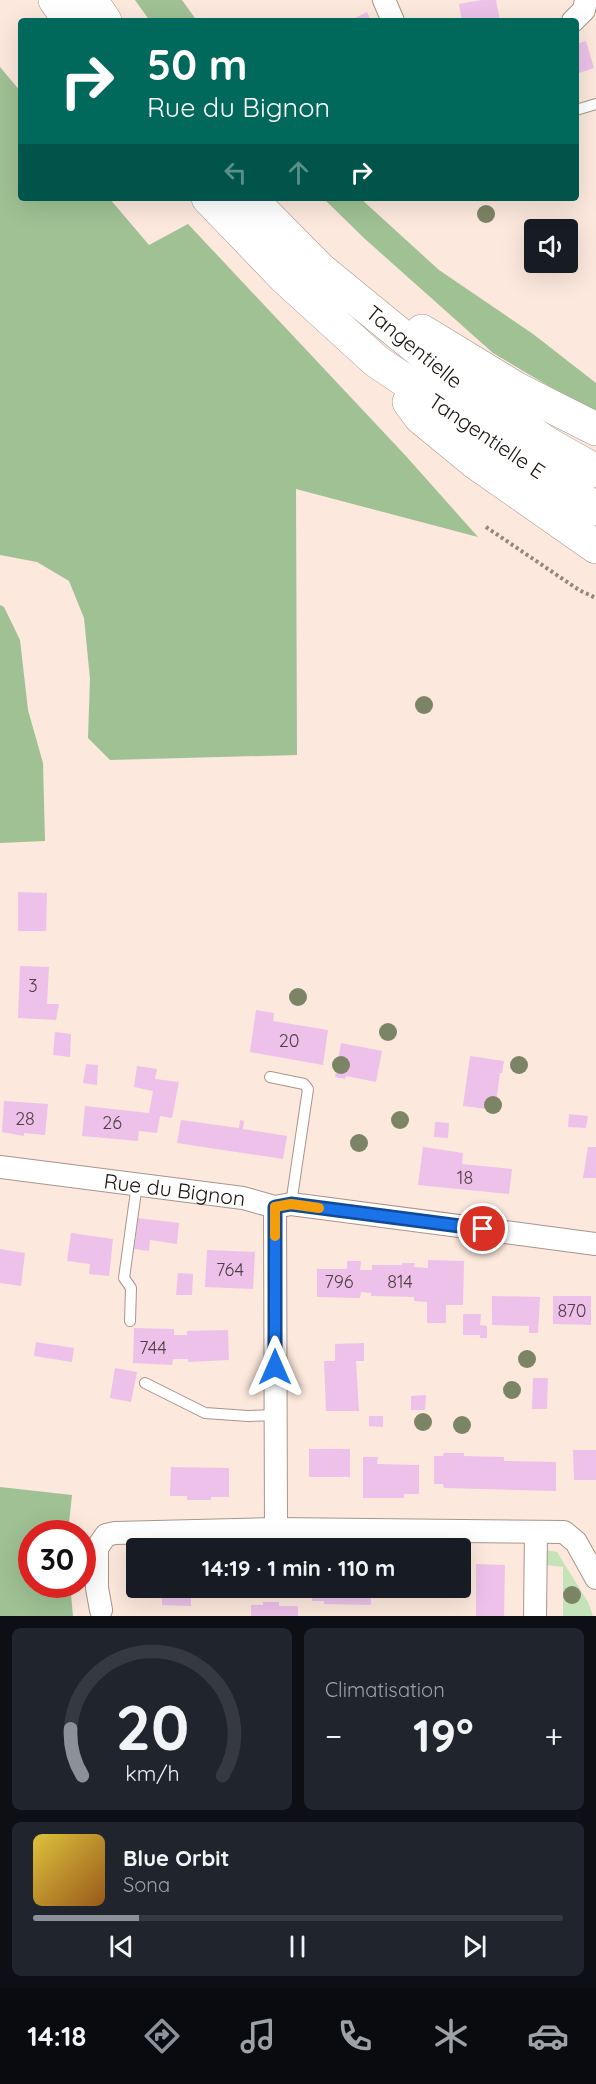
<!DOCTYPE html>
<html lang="fr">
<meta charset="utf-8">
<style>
:root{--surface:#171b24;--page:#20242c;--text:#f1f3f6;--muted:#9ea1a6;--line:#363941;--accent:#8c9099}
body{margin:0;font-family:Quicksand,sans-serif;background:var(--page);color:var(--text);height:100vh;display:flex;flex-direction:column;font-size:22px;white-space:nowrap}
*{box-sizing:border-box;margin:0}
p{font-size:20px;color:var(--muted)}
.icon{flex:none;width:33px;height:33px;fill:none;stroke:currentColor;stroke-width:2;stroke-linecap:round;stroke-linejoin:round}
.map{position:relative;height:1616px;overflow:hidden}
.details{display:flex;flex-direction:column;gap:12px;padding:12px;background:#0d0f14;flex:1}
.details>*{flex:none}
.top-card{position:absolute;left:18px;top:18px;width:561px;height:183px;border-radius:6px;box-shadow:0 6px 24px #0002;background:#00695c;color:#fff;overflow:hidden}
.tools{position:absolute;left:524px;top:219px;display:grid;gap:12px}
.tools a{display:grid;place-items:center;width:54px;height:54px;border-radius:6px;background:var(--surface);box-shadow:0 6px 24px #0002;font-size:30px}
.speed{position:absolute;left:18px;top:1520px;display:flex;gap:12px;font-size:30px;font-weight:700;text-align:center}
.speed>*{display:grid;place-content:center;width:78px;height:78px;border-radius:50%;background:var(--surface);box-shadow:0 6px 24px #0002;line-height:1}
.speed .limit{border:9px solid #d22;background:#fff;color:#111}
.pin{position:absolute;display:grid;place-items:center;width:51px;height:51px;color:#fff;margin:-26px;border:3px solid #fff;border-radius:50%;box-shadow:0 2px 6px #0007}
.me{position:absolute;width:66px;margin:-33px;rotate:0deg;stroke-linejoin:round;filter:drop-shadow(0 0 4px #0008)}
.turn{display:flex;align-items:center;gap:21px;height:126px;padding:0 30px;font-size:27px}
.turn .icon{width:78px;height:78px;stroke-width:2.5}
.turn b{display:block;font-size:42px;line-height:51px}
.lanes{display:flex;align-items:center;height:57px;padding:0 30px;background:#0003;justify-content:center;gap:30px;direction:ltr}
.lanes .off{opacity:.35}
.big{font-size:45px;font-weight:700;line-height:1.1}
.details .tile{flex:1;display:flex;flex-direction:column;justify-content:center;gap:9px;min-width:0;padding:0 21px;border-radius:9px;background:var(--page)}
.details .dial{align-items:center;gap:0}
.dial svg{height:156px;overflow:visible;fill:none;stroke:var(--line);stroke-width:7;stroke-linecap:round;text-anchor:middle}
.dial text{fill:var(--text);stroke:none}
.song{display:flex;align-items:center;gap:18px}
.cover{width:72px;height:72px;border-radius:9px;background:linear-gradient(135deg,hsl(50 70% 55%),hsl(30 70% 35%))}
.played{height:6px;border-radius:3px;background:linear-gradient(90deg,var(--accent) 20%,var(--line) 20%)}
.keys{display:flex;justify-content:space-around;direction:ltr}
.heat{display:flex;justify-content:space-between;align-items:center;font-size:33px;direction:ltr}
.details .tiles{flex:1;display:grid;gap:12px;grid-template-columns:1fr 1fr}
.tile:last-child{grid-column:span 2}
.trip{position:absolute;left:126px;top:1538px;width:345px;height:60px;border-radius:6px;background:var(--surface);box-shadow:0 6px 24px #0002;font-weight:700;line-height:60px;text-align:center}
.menu{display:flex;height:96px;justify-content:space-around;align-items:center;background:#090b0e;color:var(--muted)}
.menu .icon{width:42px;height:42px}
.menu .on{color:var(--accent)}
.menu b{font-size:27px;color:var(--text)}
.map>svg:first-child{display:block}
.green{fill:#c4e3b9}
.forest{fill:#9fc194}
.building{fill:#edc1e9}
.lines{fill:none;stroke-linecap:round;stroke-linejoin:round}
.lane-casing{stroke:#a8958b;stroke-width:12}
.street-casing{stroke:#a8958b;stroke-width:24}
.primary-casing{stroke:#a8958b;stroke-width:34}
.path{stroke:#94867e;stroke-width:4;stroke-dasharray:3 3;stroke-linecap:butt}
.lane{stroke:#fff;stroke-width:10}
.street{stroke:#fff;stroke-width:22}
.primary{stroke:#fff;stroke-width:33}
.tree{fill:#7c8466}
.route-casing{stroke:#114b97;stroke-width:15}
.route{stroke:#1a73e8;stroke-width:10}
.slow{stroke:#f59e0b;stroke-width:10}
.labels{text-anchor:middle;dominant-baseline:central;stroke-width:6;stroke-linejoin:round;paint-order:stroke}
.number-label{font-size:18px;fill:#503f46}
.street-label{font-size:21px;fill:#1b1410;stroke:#fcf8f6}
</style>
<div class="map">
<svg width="596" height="1616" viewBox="0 0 596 1616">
<rect width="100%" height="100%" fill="#fce8dd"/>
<polygon class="green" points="545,1550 557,1552 588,1602 593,1616 563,1616 563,1567 546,1565"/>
<g class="forest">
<polygon points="135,0 182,0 197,21 150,21"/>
<polygon points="0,67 21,92 21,198 109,198 149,245 188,224 405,455 478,537 296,489 297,755 110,760 88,738 90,679 84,618 69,581 37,562 0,555"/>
<polygon points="323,198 360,198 439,270 533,334 596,383 596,414 493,353 365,239"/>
<polygon points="0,605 4,607 20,640 28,710 43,763 45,841 0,843"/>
<polygon points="0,1487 72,1495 68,1533 32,1533 32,1584 70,1584 73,1616 0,1616"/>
</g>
<g class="building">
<polygon points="482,0 496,0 500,21 462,21 459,4"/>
<polygon points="367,12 371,21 349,21"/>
<polygon points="586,41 594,68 576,74 576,44"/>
<polygon points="18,892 47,893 46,931 18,931"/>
<polygon points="20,966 49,967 47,1004 59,1004 56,1020 18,1018"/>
<polygon points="256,1010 274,1013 273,1021 328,1030 323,1065 250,1052"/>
<polygon points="55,1032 71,1034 70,1057 53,1055"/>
<polygon points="341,1043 382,1051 376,1082 346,1076 345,1079 335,1077"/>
<polygon points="470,1056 504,1061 502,1073 500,1073 495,1110 463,1106"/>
<polygon points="86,1064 98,1065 97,1085 83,1083"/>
<polygon points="137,1066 157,1069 155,1079 179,1082 172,1118 160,1116 157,1133 139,1131 138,1141 82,1136 85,1106 149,1113 153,1091 134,1087"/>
<polygon points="4,1101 48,1104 45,1135 24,1133 24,1136 2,1132"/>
<polygon points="569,1114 588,1116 586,1128 568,1127"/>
<polygon points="181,1120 239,1128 240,1120 244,1121 243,1129 287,1136 283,1159 177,1143"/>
<polygon points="435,1122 449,1123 448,1138 434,1137"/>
<polygon points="423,1147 463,1153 462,1164 512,1169 509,1194 418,1185"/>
<polygon points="588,1147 596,1147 596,1178 583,1178"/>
<polygon points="138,1218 179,1223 177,1244 150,1240 149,1251 134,1249"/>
<polygon points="71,1233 113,1239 109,1276 89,1274 90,1264 67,1261"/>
<polygon points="0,1249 25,1253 21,1286 0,1283"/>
<polygon points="207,1250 255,1252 253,1289 205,1287"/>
<polygon points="428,1260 464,1261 463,1305 446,1305 446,1323 427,1323 427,1302 414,1301 414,1297 371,1296 371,1293 361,1292 360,1298 317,1297 317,1269 347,1269 347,1261 361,1261 360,1270 372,1270 372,1265 402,1265 402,1263 415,1263 414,1267 428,1268"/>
<polygon points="178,1273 193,1274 192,1295 176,1295"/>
<polygon points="492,1296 540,1297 538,1333 529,1333 529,1326 492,1325"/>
<polygon points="553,1296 591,1296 591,1325 553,1324"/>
<polygon points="463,1314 481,1314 480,1325 487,1326 487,1338 480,1338 480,1335 463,1335"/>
<polygon points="134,1328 174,1329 174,1335 187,1335 187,1331 228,1330 229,1360 188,1362 188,1359 173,1359 172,1365 133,1363"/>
<polygon points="36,1342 74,1348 72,1362 34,1356"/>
<polygon points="364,1343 364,1361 356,1361 359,1411 326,1411 324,1361 335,1361 335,1344"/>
<polygon points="115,1368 137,1372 131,1402 110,1398"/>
<polygon points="533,1378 548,1378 547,1409 532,1409"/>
<polygon points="426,1395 425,1410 411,1410 411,1396"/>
<polygon points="369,1416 383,1416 383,1427 369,1426"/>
<rect x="309" y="1449" width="41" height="28"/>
<polygon points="573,1450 596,1450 596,1480 574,1480"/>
<polygon points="444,1453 464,1453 464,1456 504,1457 504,1461 556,1462 556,1491 444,1488 443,1484 434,1484 434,1456 443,1456"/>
<polygon points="363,1457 378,1457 377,1464 419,1465 419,1494 404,1494 404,1498 363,1498"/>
<polygon points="171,1467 229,1468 229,1497 211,1497 211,1500 187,1500 187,1496 170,1496"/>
<polygon points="476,1564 505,1565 504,1616 476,1616"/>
<polygon points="162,1587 191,1587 191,1606 162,1605"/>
<polygon points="313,1587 371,1587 371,1605 324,1604 324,1601 312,1601"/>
<polygon points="383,1587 439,1587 439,1598 383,1597"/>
<polygon points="263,1602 279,1602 279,1606 298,1606 298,1616 251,1616 251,1605 263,1605"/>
</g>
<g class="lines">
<defs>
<g id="lane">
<polyline points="576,110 596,104"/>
<polyline points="270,1077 304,1084 308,1089 291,1204"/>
<polyline points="130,1321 131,1288 124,1278 137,1184"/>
<polyline points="145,1383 205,1413 248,1416 276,1415"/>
</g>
<g id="street">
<polyline points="384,0 393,21"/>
<polyline points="573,21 584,10 586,0"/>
<path id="s1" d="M0,1167L243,1198L275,1207L291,1204L596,1244"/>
<polyline points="275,1207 276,1529"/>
<polyline points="101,1610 97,1588 97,1548 106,1535 115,1533 276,1529 564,1532 576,1542 596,1578"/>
<polyline points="535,1616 536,1532"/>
</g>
<g id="primary">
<polyline points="55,0 70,21"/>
<polyline points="91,0 105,21"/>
<path id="s2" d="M208,198L285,278L376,361L596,509"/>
<path id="s3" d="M250,198L320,269L463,386L548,444L596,471"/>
<polyline points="422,331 517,389 596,429"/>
<polyline points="409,402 420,417 476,463 596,547"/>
</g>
</defs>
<use href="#lane" class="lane-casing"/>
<use href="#street" class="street-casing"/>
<use href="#primary" class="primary-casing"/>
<polyline class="path" points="486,527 579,590 596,598"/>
<use href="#lane" class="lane"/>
<use href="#street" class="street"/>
<use href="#primary" class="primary"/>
</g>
<g class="tree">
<circle cx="486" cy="214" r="9"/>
<circle cx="424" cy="705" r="9"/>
<circle cx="298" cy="997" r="9"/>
<circle cx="388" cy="1032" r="9"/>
<circle cx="341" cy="1065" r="9"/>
<circle cx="519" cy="1065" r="9"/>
<circle cx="493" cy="1105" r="9"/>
<circle cx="400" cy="1120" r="9"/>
<circle cx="359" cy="1143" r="9"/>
<circle cx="527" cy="1359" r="9"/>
<circle cx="512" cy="1390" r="9"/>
<circle cx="423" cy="1422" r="9"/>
<circle cx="462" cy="1425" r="9"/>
<circle cx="572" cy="1595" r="9"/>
</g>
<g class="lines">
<defs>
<polyline id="route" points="275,1367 275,1207 291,1204 483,1229"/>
</defs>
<use href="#route" class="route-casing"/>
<use href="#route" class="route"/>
<polyline class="slow" points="275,1236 275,1207 291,1204 319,1208"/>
</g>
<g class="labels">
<g class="number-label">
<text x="33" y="985">3</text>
<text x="289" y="1040">20</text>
<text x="25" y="1118">28</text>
<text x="112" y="1122">26</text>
<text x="465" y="1177">18</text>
<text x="230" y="1269">764</text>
<text x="339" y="1281">796</text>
<text x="400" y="1281">814</text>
<text x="572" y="1310">870</text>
<text x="153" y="1347">744</text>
</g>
<g class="street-label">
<text stroke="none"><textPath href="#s3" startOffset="222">Tangentielle</textPath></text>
<text stroke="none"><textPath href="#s2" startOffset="368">Tangentielle E</textPath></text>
<text stroke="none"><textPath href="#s1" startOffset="176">Rue du Bignon</textPath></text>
</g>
</g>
</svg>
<div class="tools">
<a><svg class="icon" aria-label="sound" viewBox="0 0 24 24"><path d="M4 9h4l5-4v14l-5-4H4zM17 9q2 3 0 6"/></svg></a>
</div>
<div class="speed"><div class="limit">30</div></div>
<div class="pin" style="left:483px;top:1229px;background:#d93025"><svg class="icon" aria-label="arrive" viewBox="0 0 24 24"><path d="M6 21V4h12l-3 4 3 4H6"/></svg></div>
<svg class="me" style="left:275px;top:1367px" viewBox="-20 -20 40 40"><path d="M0-17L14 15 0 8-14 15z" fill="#1a73e8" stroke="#fff" stroke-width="4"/></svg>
<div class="trip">14:19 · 1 min · 110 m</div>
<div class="top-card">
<div class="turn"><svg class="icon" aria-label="right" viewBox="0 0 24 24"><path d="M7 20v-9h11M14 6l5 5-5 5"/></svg><div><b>50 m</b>Rue du Bignon</div></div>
<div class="lanes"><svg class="icon off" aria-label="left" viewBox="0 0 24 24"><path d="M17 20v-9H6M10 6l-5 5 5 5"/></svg><svg class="icon off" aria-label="ahead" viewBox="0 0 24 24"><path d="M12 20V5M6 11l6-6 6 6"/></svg><svg class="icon" aria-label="right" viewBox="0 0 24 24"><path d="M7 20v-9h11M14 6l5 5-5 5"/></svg></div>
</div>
</div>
<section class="details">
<div class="tiles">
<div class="tile dial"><svg viewBox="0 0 100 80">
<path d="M14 69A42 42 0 1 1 86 69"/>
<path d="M14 69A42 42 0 0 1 8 45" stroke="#8c9099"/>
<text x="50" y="56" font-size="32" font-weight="700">20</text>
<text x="50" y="72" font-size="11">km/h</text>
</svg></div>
<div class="tile"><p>Climatisation</p>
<div class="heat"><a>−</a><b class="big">19°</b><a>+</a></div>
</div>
<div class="tile">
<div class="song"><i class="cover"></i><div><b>Blue Orbit</b><p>Sona</p></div></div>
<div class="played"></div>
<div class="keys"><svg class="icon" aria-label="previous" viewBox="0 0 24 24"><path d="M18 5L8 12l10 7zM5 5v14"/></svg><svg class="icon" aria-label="pause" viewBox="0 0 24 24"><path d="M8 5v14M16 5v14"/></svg><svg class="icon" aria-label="next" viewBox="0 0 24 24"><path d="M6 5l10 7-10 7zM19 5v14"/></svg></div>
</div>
</div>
</section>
<nav class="menu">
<b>14:18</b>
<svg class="icon on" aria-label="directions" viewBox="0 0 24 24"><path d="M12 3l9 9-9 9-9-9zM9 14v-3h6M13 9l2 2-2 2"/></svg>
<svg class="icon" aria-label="music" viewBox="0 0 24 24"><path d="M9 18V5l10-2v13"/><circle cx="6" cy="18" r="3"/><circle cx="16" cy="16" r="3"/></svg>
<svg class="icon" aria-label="phone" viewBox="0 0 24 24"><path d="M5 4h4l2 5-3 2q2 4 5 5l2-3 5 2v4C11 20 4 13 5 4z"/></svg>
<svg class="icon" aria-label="climate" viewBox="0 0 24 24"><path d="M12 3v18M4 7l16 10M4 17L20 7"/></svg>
<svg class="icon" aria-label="car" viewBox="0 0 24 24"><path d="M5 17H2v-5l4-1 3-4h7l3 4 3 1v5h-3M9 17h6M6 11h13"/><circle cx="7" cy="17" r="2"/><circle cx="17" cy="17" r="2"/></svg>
</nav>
